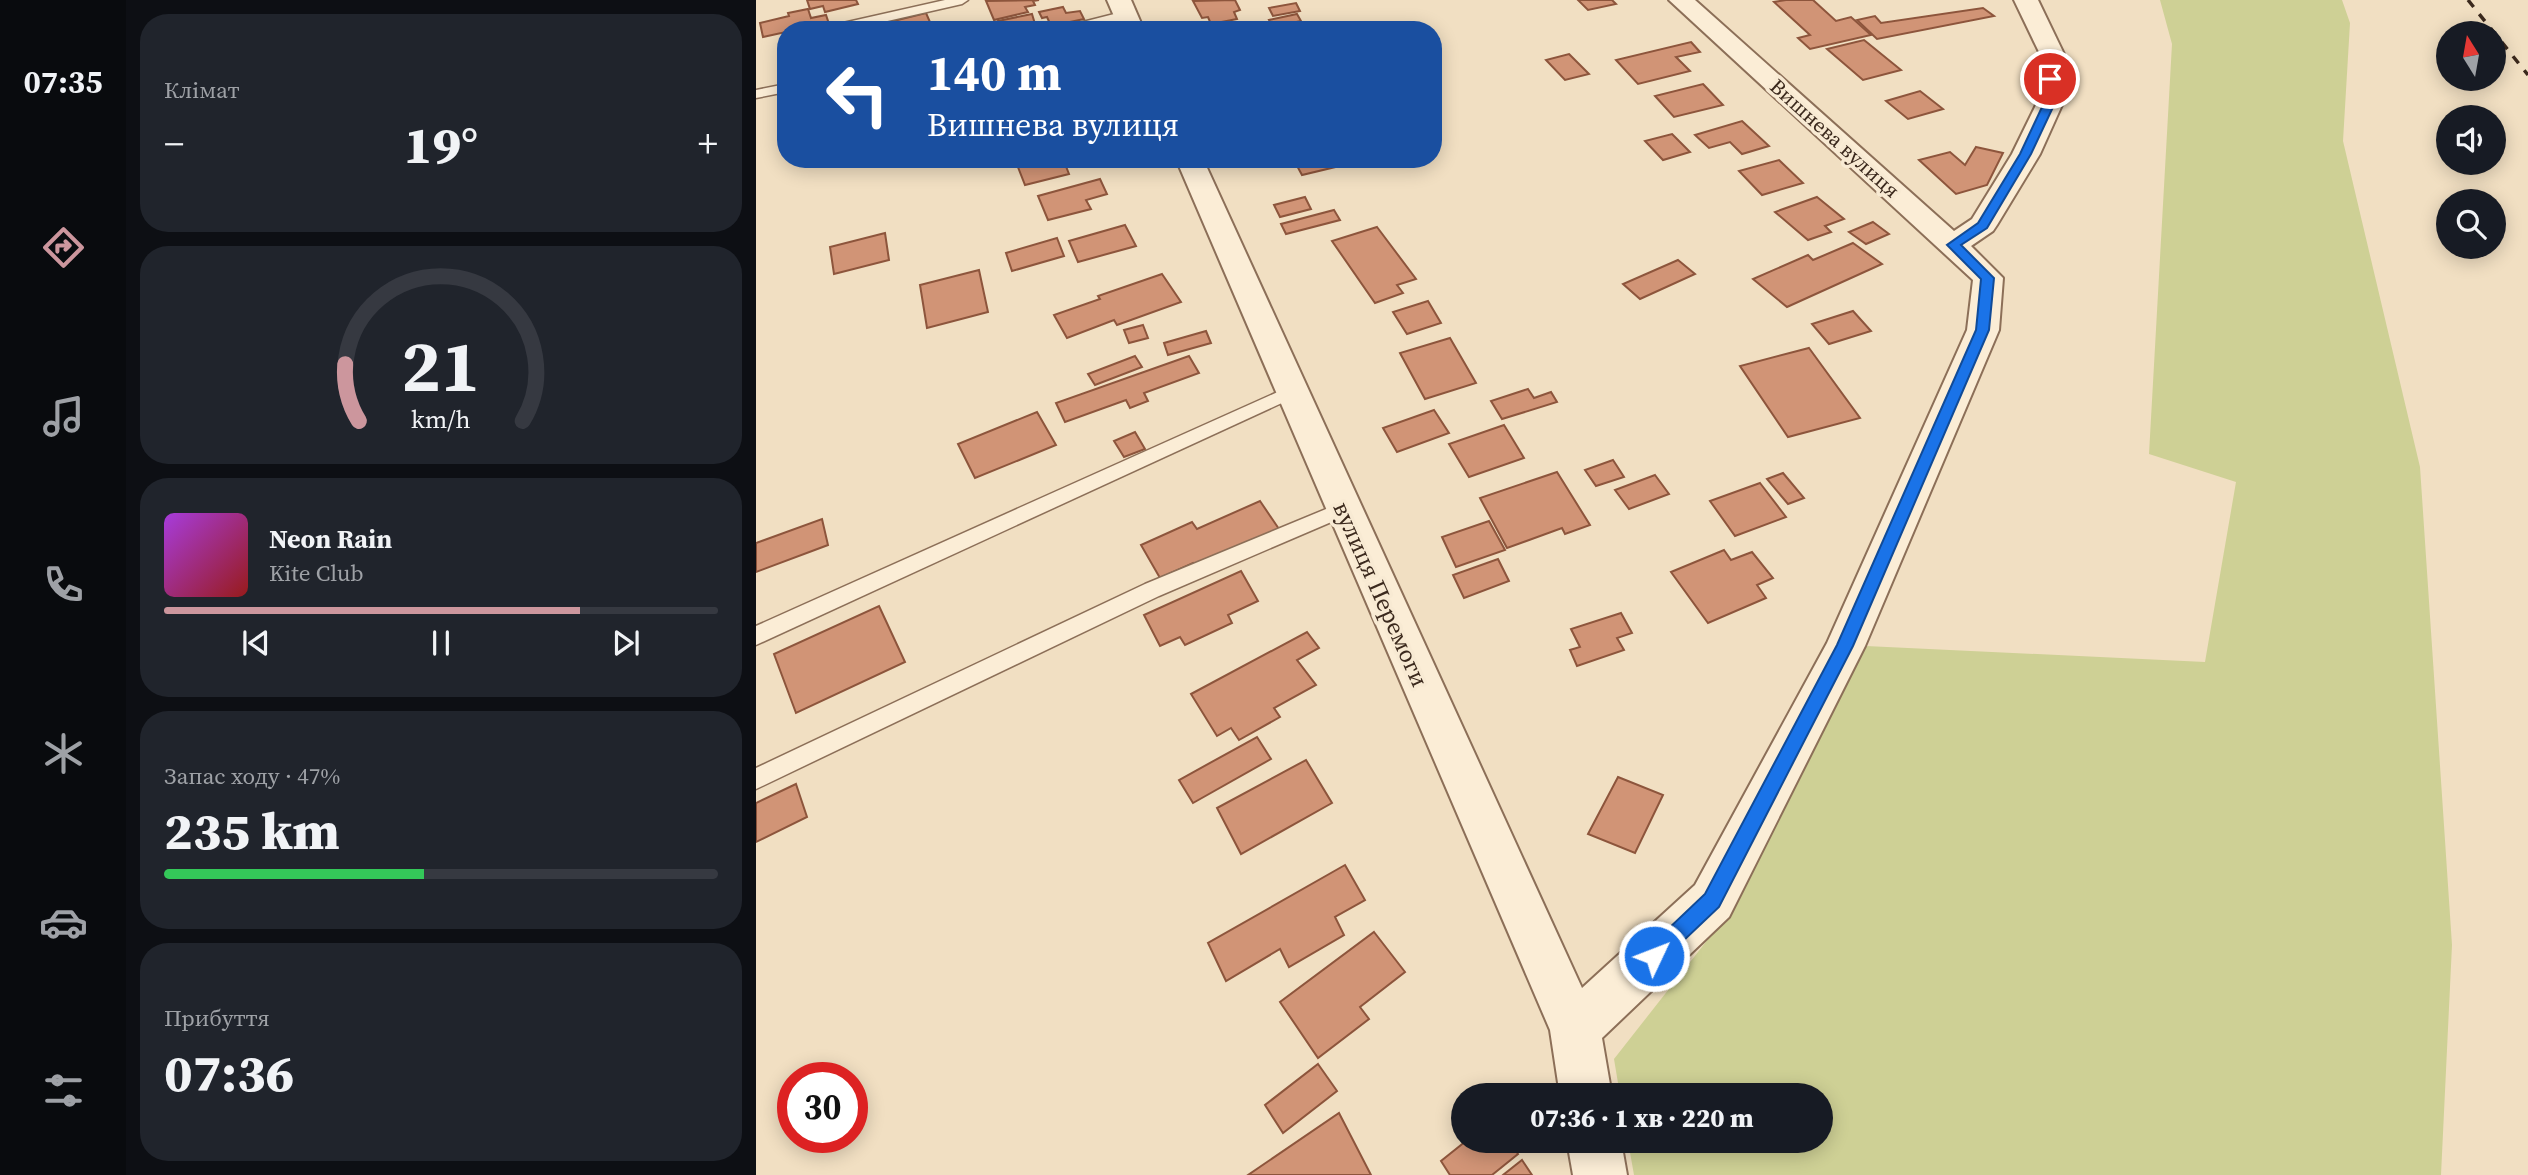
<!DOCTYPE html>
<html lang="uk">
<meta charset="utf-8">
<style>
:root{--surface:#171b24;--page:#20242c;--text:#f1f3f6;--muted:#9ea1a6;--line:#363941;--accent:#cc969d}
body{margin:0;font-family:"Source Serif 4",serif;background:var(--page);color:var(--text);height:100vh;display:flex;flex-direction:column;font-size:26px;white-space:nowrap}
*{box-sizing:border-box;margin:0}
p{font-size:23px;color:var(--muted)}
.icon{flex:none;width:38px;height:38px;fill:none;stroke:currentColor;stroke-width:2;stroke-linecap:round;stroke-linejoin:round}
.map{position:relative;flex:1;overflow:hidden}
.details{display:flex;flex-direction:column;gap:14px;padding:14px;background:#0d0f14;width:630px}
.details>*{flex:none}
.top-card{position:absolute;left:21px;top:21px;width:665px;height:147px;border-radius:28px;box-shadow:0 4px 18px #0003;background:#1a4fa0;color:#fff;overflow:hidden}
.needle{width:46px;rotate:349deg}
.fabs{position:absolute;left:1680px;top:21px;display:grid;gap:14px}
.fabs a{display:grid;place-items:center;width:70px;height:70px;border-radius:50%;background:var(--surface);box-shadow:0 4px 18px #0003;font-size:35px}
.speed{position:absolute;left:21px;top:1062px;display:flex;gap:14px;font-size:35px;font-weight:700;text-align:center}
.speed>*{display:grid;place-content:center;width:91px;height:91px;border-radius:50%;background:var(--surface);box-shadow:0 4px 18px #0003;line-height:1}
.speed .limit{border:10px solid #d22;background:#fff;color:#111}
.pin{position:absolute;display:grid;place-items:center;width:60px;height:60px;color:#fff;margin:-30px;border:4px solid #fff;border-radius:50%;box-shadow:0 2px 7px #0007}
.me{position:absolute;width:77px;margin:-38px;rotate:47deg;stroke-linejoin:round;filter:drop-shadow(0 0 5px #0008)}
.turn{display:flex;align-items:center;gap:24px;height:147px;padding:0 35px;font-size:32px}
.turn .icon{width:91px;height:91px;stroke-width:2.5}
.turn b{display:block;font-size:49px;line-height:60px}
.big{font-size:52px;font-weight:800;line-height:1.1}
.details .card{flex:1;display:flex;flex-direction:column;justify-content:center;gap:10px;min-width:0;padding:0 24px;border-radius:28px;background:var(--page)}
.details .dial{align-items:center;gap:0}
.dial svg{height:182px;overflow:visible;fill:none;stroke:var(--line);stroke-width:7;stroke-linecap:round;text-anchor:middle}
.dial text{fill:var(--text);stroke:none}
.song{display:flex;align-items:center;gap:21px}
.cover{width:84px;height:84px;border-radius:10px;background:linear-gradient(135deg,hsl(280 70% 55%),hsl(0 70% 35%))}
.played{height:7px;border-radius:4px;background:linear-gradient(90deg,var(--accent) 75%,var(--line) 75%)}
.keys{display:flex;justify-content:space-around;direction:ltr}
.heat{display:flex;justify-content:space-between;align-items:center;font-size:38px;direction:ltr}
.charge{height:10px;border-radius:5px;background:linear-gradient(90deg,#34c759 47%,var(--line) 0)}
.trip{position:absolute;left:695px;top:1083px;width:382px;height:70px;border-radius:35px;background:var(--surface);box-shadow:0 4px 18px #0003;font-weight:800;line-height:70px;text-align:center}
main{display:flex;flex:1;min-height:0}
.dock{display:flex;flex-direction:column;width:126px;justify-content:space-around;align-items:center;background:#090b0e;color:var(--muted)}
.dock .icon{width:49px;height:49px}
.dock .current{color:var(--accent)}
.dock b{font-size:32px;color:var(--text)}
.map>svg:first-child{display:block}
.green{fill:#ced095}
.building{fill:#d19476;stroke:#8d553c;stroke-width:2}
.lines{fill:none;stroke-linecap:round;stroke-linejoin:round}
.lane-casing{stroke:#8c6f58;stroke-width:3}
.street-casing{stroke:#8c6f58;stroke-width:4}
.lane{fill:#fbedd6;fill-rule:evenodd}
.street{fill:#fbedd6;fill-rule:evenodd}
.rail{stroke:#3b291d;stroke-width:3.5;stroke-dasharray:9 9;stroke-linecap:butt}
.route{fill:#1a73e8;stroke:#114b97;stroke-width:2}
.labels{text-anchor:middle;dominant-baseline:central;stroke-width:7;stroke-linejoin:round;paint-order:stroke}
.far-street-label{font-size:21px;fill:#3b291d;stroke:#f8ead3}
.street-label{font-size:24px;fill:#3b291d;stroke:#f8ead3}
</style>
<main>
<nav class="dock">
<b>07:35</b>
<svg class="icon current" aria-label="directions" viewBox="0 0 24 24"><path d="M12 3l9 9-9 9-9-9zM9 14v-3h6M13 9l2 2-2 2"/></svg>
<svg class="icon" aria-label="music" viewBox="0 0 24 24"><path d="M9 18V5l10-2v13"/><circle cx="6" cy="18" r="3"/><circle cx="16" cy="16" r="3"/></svg>
<svg class="icon" aria-label="phone" viewBox="0 0 24 24"><path d="M5 4h4l2 5-3 2q2 4 5 5l2-3 5 2v4C11 20 4 13 5 4z"/></svg>
<svg class="icon" aria-label="climate" viewBox="0 0 24 24"><path d="M12 3v18M4 7l16 10M4 17L20 7"/></svg>
<svg class="icon" aria-label="car" viewBox="0 0 24 24"><path d="M5 17H2v-5l4-1 3-4h7l3 4 3 1v5h-3M9 17h6M6 11h13"/><circle cx="7" cy="17" r="2"/><circle cx="17" cy="17" r="2"/></svg>
<svg class="icon" aria-label="filters" viewBox="0 0 24 24"><path d="M4 7h16M4 17h16"/><circle cx="9" cy="7" r="2"/><circle cx="15" cy="17" r="2"/></svg>
</nav>
<section class="details">
<div class="card"><p>Клімат</p>
<div class="heat"><a>−</a><b class="big">19°</b><a>+</a></div>
</div>
<div class="card dial"><svg viewBox="0 0 100 80">
<path d="M14 69A42 42 0 1 1 86 69"/>
<path d="M14 69A42 42 0 0 1 8 44" stroke="#cc969d"/>
<text x="50" y="56" font-size="32" font-weight="700">21</text>
<text x="50" y="72" font-size="11">km/h</text>
</svg></div>
<div class="card">
<div class="song"><i class="cover"></i><div><b>Neon Rain</b><p>Kite Club</p></div></div>
<div class="played"></div>
<div class="keys"><svg class="icon" aria-label="previous" viewBox="0 0 24 24"><path d="M18 5L8 12l10 7zM5 5v14"/></svg><svg class="icon" aria-label="pause" viewBox="0 0 24 24"><path d="M8 5v14M16 5v14"/></svg><svg class="icon" aria-label="next" viewBox="0 0 24 24"><path d="M6 5l10 7-10 7zM19 5v14"/></svg></div>
</div>
<div class="card"><p>Запас ходу · 47%</p><b class="big">235 km</b><div class="charge"></div></div>
<div class="card"><p>Прибуття</p><b class="big">07:36</b></div>
</section>
<div class="map">
<svg width="1772" height="1175" viewBox="0 0 1772 1175">
<rect width="100%" height="100%" fill="#f1dfc2"/>
<polygon class="green" points="1404,0 1586,0 1594,23 1587,141 1664,467 1696,945 1685,1175 878,1175 872,1141 1064,1141 1064,1096 864,1095 858,1059 971,915 1110,646 1449,662 1480,482 1393,454 1416,44"/>
<g class="building">
<polygon points="51,0 100,0 102,4 69,12 67,6 54,9"/>
<polygon points="283,0 277,1 279,5 269,7 272,12 238,20 230,1"/>
<polygon points="479,0 484,10 478,12 481,19 455,24 452,17 446,18 437,1"/>
<polygon points="822,0 856,0 860,4 832,10"/>
<polygon points="1030,0 1057,0 1080,21 1095,17 1115,35 1054,49 1042,38 1054,35 1018,2"/>
<polygon points="540,3 544,11 517,16 513,8"/>
<polygon points="307,7 310,13 324,11 328,19 295,26 291,17 286,18 283,12"/>
<polygon points="1227,8 1238,16 1121,39 1101,20 1119,16 1125,23"/>
<polygon points="52,9 55,18 70,15 75,30 30,30 30,32 7,37 4,23 33,16 32,13"/>
<polygon points="170,13 177,29 114,30 113,27"/>
<polygon points="276,14 279,24 245,30 242,21"/>
<polygon points="541,14 545,21 517,27 513,20"/>
<polygon points="1108,40 1145,70 1107,80 1071,49"/>
<polygon points="935,42 944,52 920,57 934,71 882,84 860,60"/>
<polygon points="813,54 833,74 809,80 790,60"/>
<polygon points="947,84 967,105 918,117 899,96"/>
<polygon points="1164,91 1187,109 1152,119 1130,101"/>
<polygon points="986,121 1013,146 986,154 974,142 953,148 939,135"/>
<polygon points="916,134 934,152 907,160 889,141"/>
<polygon points="1220,147 1247,153 1231,185 1200,194 1163,160 1194,152 1209,165"/>
<polygon points="270,159 307,159 313,174 269,185 260,162"/>
<polygon points="550,159 613,159 546,175 540,164 551,161"/>
<polygon points="1023,160 1047,183 1006,195 983,171"/>
<polygon points="344,179 351,194 330,200 335,209 292,220 282,196"/>
<polygon points="549,197 555,209 524,217 518,205"/>
<polygon points="1061,197 1088,219 1069,226 1075,232 1052,240 1019,212"/>
<polygon points="578,210 584,220 530,234 525,224"/>
<polygon points="1117,222 1133,234 1110,244 1093,232"/>
<polygon points="369,225 380,246 322,262 313,241"/>
<polygon points="621,227 660,279 641,285 647,293 619,303 576,241"/>
<polygon points="129,233 133,260 78,274 74,247"/>
<polygon points="301,238 308,256 256,271 250,253"/>
<polygon points="1097,243 1126,264 1031,307 997,279 1052,255 1057,260"/>
<polygon points="922,260 939,274 884,299 867,284"/>
<polygon points="223,270 232,312 171,328 164,285"/>
<polygon points="406,274 425,302 361,325 358,320 311,338 298,315 344,299 342,296"/>
<polygon points="672,301 685,323 651,334 637,312"/>
<polygon points="1097,311 1115,331 1073,344 1056,324"/>
<polygon points="387,325 392,338 373,343 368,330"/>
<polygon points="450,331 455,343 412,355 408,343"/>
<polygon points="694,338 720,383 669,399 644,353"/>
<polygon points="1053,348 1104,418 1032,437 984,366"/>
<polygon points="379,356 386,367 339,385 332,374"/>
<polygon points="433,356 443,373 388,393 392,401 374,408 370,400 309,422 300,403"/>
<polygon points="772,389 778,398 795,392 801,402 746,419 735,401"/>
<polygon points="678,410 693,433 641,452 627,428"/>
<polygon points="281,412 300,445 219,478 202,444"/>
<polygon points="748,425 768,458 713,477 693,444"/>
<polygon points="379,432 389,449 368,457 358,441"/>
<polygon points="857,460 868,477 840,486 829,470"/>
<polygon points="801,472 834,525 809,534 806,528 751,548 724,498"/>
<polygon points="1027,473 1048,498 1032,504 1011,479"/>
<polygon points="899,475 913,494 873,509 859,490"/>
<polygon points="1004,483 1030,517 979,536 954,501"/>
<polygon points="504,501 523,529 440,568 437,563 404,578 385,545 436,522 441,529"/>
<polygon points="66,519 72,545 0,572 0,543"/>
<polygon points="733,521 749,550 700,567 686,537"/>
<polygon points="968,550 975,560 996,552 1017,578 1001,585 1010,598 952,623 915,572"/>
<polygon points="742,559 753,581 708,598 697,575"/>
<polygon points="485,571 502,601 472,615 476,623 429,645 424,637 404,646 388,615"/>
<polygon points="123,606 149,662 40,713 18,654"/>
<polygon points="865,613 876,633 861,638 868,650 821,666 814,650 824,647 815,629"/>
<polygon points="551,632 563,648 541,660 560,685 518,708 524,717 483,740 475,728 461,736 435,694"/>
<polygon points="501,737 515,759 437,803 423,780"/>
<polygon points="550,760 576,803 485,854 461,808"/>
<polygon points="862,777 907,795 879,853 832,834"/>
<polygon points="40,784 51,817 0,842 0,803"/>
<polygon points="589,865 609,900 579,917 588,935 533,967 524,949 470,981 452,943"/>
<polygon points="618,932 649,972 604,1007 613,1019 562,1058 524,1002"/>
<polygon points="562,1064 581,1091 527,1133 509,1105"/>
<polygon points="583,1113 615,1175 492,1175"/>
<polygon points="710,1141 753,1141 762,1154 736,1175 694,1175 685,1161"/>
<polygon points="766,1160 776,1175 747,1175"/>
</g>
<g class="lines">
<defs>
<g id="lane">
<polygon points="189,0 212,0 206,4 92,30 82,30 81,27 87,23"/>
<polygon points="370,11 375,12 375,18 320,30 295,30"/>
<polygon points="30,84 30,92 0,98 0,90"/>
<polygon points="535,386 541,388 544,392 541,396 0,645 0,626"/>
<polygon points="587,502 594,504 597,509 594,514 403,596 0,789 0,768 389,584"/>
</g>
<g id="street">
<polygon points="351,0 375,0 388,30 364,30"/>
<polygon points="913,0 939,0 1198,231 1216,219 1256,154 1280,105 1284,54 1258,0 1282,0 1308,54 1306,105 1284,154 1241,225 1237,231 1215,246 1247,278 1243,330 1109,646 973,917 846,1038 856,1096 804,1096 794,1030 420,159 447,159 826,988 939,885 1071,643 1211,330 1217,280"/>
<polygon points="811,1141 865,1141 871,1175 817,1175"/>
</g>
</defs>
<use href="#lane" class="lane-casing"/>
<use href="#street" class="street-casing"/>
<use href="#lane" class="lane"/>
<use href="#street" class="street"/>
<polyline class="rail" points="1712,0 1772,75"/>
</g>
<polygon class="route" points="1294,76 1299,79 1298,105 1275,154 1231,228 1205,245 1238,278 1233,330 1097,646 963,907 905,962 898,965 891,962 888,956 891,949 949,894 1081,645 1220,330 1225,279 1191,245 1222,223 1264,154 1287,105 1289,79"/>
<g class="labels">
<g class="far-street-label">
<text transform="translate(1079 138) rotate(42)">Вишнева вулиця</text>
</g>
<g class="street-label">
<text transform="translate(625 594) rotate(66)">вулиця Перемоги</text>
</g>
</g>
</svg>
<div class="fabs">
<a><svg class="needle" viewBox="-14 -14 28 28"><path d="M0-13l5 13h-10z" fill="#e53935"/><path d="M0 13l5-13h-10z" fill="#9ea1a6"/></svg></a>
<a><svg class="icon" aria-label="sound" viewBox="0 0 24 24"><path d="M4 9h4l5-4v14l-5-4H4zM17 9q2 3 0 6"/></svg></a>
<a><svg class="icon" aria-label="search" viewBox="0 0 24 24"><circle cx="10" cy="10" r="6"/><path d="M15 15l6 6"/></svg></a>
</div>
<div class="speed"><div class="limit">30</div></div>
<div class="pin" style="left:1294px;top:79px;background:#d93025"><svg class="icon" aria-label="arrive" viewBox="0 0 24 24"><path d="M6 21V4h12l-3 4 3 4H6"/></svg></div>
<svg class="me" style="left:898px;top:956px" viewBox="-20 -20 40 40"><circle r="17" fill="#1a73e8" stroke="#fff" stroke-width="3"/><path d="M0-11L8 9 0 5-8 9z" fill="#fff"/></svg>
<div class="trip">07:36 · 1 хв · 220 m</div>
<div class="top-card">
<div class="turn"><svg class="icon" aria-label="left" viewBox="0 0 24 24"><path d="M17 20v-9H6M10 6l-5 5 5 5"/></svg><div><b>140 m</b>Вишнева вулиця</div></div>
</div>
</div>
</main>
